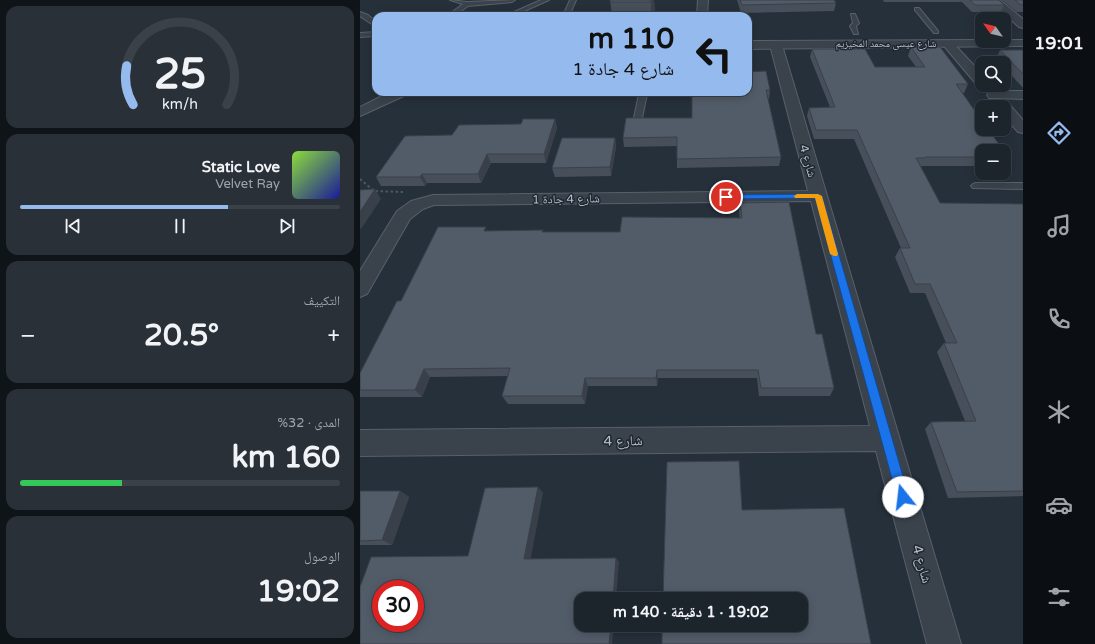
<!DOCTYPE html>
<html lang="ar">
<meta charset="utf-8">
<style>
:root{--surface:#1c242c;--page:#293038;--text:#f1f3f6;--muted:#a0a4a9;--line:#3a4148;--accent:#94baee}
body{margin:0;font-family:"Varela Round","Noto Naskh Arabic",sans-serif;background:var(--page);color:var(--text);direction:rtl;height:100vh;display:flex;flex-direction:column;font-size:15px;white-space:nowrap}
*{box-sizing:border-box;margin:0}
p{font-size:13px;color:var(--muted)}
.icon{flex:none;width:22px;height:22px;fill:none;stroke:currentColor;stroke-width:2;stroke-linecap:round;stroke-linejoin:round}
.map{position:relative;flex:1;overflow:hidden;direction:ltr}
.sheet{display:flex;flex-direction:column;gap:6px;padding:6px;background:#0f1418;width:360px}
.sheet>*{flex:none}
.top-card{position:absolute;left:12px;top:12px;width:380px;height:84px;border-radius:12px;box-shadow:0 2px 10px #0003,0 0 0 1px var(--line);direction:rtl;background:#94baee;color:#111;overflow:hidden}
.needle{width:26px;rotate:304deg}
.buttons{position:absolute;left:615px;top:12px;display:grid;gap:8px}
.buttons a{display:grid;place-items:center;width:36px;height:36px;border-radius:8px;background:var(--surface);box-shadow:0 2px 10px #0003,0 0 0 1px var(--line);font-size:20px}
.speed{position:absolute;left:12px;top:580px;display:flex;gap:8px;font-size:20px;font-weight:700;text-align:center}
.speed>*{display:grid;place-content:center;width:52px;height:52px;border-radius:50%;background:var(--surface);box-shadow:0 2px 10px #0003,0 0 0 1px var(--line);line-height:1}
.speed .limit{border:6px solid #d22;background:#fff;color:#111}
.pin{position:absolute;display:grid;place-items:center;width:34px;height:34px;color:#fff;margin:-17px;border:2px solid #fff;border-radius:50%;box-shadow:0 1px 4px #0007}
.me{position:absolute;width:44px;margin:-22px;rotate:344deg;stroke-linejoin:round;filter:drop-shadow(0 0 3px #0008)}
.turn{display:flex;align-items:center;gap:14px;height:84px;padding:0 12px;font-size:18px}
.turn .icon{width:52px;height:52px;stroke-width:2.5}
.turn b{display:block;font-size:28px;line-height:34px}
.big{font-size:30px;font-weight:800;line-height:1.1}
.sheet .card{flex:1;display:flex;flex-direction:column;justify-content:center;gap:6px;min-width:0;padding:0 14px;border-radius:12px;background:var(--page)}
.sheet .dial{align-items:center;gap:0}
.dial svg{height:104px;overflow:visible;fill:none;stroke:var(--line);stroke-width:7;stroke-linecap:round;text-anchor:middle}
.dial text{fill:var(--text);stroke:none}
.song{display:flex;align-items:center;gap:12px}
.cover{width:48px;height:48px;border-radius:6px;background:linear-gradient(135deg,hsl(90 70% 55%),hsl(240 70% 35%))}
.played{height:4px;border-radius:2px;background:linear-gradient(90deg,var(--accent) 65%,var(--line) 65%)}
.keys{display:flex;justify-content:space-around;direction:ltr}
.heat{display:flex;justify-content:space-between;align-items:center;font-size:22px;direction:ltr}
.charge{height:6px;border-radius:3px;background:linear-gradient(90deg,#34c759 32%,var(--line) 0)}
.trip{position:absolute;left:214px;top:592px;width:234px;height:40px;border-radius:12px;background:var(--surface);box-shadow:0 2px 10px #0003,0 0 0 1px var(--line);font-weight:800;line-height:40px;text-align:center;direction:rtl}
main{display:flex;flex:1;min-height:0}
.dock{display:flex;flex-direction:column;width:72px;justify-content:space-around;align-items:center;background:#0b0e12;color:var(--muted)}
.dock .icon{width:28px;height:28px}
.dock .active{color:var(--accent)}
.dock b{font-size:18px;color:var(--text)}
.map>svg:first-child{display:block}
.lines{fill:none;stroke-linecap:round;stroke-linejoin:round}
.service-casing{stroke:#58606a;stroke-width:2}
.minor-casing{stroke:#58606a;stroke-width:2}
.tertiary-casing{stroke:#58606a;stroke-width:2}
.path{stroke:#485a5b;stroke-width:2;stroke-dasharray:2.5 2.5;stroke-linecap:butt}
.service{fill:#3a424c;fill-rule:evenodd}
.minor{fill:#3a424c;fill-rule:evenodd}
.tertiary{fill:#3a424c;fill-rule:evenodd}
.wall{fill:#474f5a}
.shaded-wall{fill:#39404a}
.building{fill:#525c69;stroke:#39404a;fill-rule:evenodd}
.route{fill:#1a73e8;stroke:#114b97}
.slow{fill:#f59e0b}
.labels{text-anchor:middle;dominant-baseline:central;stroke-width:3;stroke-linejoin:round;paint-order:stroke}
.far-street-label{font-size:10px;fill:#b6bdc7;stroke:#1f2731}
.street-label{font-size:12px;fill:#b6bdc7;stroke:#1f2731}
.near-street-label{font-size:14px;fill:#b6bdc7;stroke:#1f2731}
</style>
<main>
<nav class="dock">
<b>19:01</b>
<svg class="icon active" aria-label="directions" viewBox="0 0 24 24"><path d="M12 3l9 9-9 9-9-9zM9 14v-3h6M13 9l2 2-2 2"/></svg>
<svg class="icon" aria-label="music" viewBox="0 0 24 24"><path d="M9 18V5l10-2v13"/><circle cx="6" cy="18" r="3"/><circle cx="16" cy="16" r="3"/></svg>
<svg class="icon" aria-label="phone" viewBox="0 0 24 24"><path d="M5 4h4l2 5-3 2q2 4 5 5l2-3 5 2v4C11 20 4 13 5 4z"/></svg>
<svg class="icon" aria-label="climate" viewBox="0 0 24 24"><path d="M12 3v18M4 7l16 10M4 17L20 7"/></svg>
<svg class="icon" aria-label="car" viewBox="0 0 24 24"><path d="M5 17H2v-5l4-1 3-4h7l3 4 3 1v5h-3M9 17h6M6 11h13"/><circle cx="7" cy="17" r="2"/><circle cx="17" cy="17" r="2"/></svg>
<svg class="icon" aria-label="filters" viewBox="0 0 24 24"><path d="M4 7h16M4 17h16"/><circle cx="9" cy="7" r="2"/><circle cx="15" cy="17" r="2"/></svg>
</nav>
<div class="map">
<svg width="663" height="644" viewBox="0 0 663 644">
<rect width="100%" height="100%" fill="#26303b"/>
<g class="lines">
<defs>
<g id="service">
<polygon points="90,0 107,2 155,0 152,2 108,6 94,16 87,16 103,4"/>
<polygon points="181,0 189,0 153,16 145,16"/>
<polygon points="210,0 216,0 209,16 203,16"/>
<polygon points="555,8 559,8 578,31 578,33 574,33 555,10"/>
<polygon points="0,12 8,15 16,22 16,27 0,16"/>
<polygon points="491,14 495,14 499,23 496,26 498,34 494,34 490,26 493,23"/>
<polygon points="16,32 16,36 0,37 0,33"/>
<polygon points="278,92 286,92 287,94 282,118 278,120 274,118 279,94"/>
<polygon points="616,183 663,183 663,189 613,188 611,186 613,184"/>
</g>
<g id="minor">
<polygon points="338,0 348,0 347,16 337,16"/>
<polygon points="629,0 640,0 663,19 663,28 659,27"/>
<polygon points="416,41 420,43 422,45 601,644 567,644 516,451 0,456 0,430 510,426 451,201 74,205 63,209 50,219 7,294 0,297 0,271 37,211 51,201 73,195 448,191 410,45 412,43"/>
<polygon points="588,41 592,42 622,74 622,85 626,85 617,85 584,46 582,44 584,42"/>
<polygon points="634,91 663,91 663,99 629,98 627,95 629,92"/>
<polygon points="644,103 649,104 663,120 663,133 658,132 644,116 644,107 637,107 639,104"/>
</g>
<g id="tertiary">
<polygon points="622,40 644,41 644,40 663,40 663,46 388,49 388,41"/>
<polygon points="30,92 48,92 46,95 0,116 0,107"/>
</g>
</defs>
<use href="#service" class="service-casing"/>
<use href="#minor" class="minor-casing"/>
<use href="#tertiary" class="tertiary-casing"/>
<polyline class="path" points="0,179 14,191 44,192"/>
<use href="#service" class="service"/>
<use href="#minor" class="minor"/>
<use href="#tertiary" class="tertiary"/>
</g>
<g class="wall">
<polygon points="250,0 294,0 295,14 291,14 291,15 252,15"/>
<polygon points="377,0 474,0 476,3 474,11 381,13"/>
<polygon points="523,0 639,0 644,5 641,12 612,12 602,2 524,2"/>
<polygon points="642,0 663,0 663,12 657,12"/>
<polygon points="551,47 608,84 604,93 602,93 622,151 622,166 562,166 561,167 580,203 663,204 663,496 588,498 565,429 571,422 605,421 577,352 584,343 586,343 565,293 550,293 535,257 540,248 541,248 494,139 454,139 447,116 449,108 470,107 450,57 452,49 515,67 556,67 548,56"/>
<polygon points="640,50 663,50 663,88 644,67 644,63 640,63 636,59"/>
<polygon points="410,90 409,99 408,99 421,157 419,166 317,168 317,146 264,147 263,138 332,118 332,92"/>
<polygon points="195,119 197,128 186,163 131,163 121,183 67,183 65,186 21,186 16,177 92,135"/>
<polygon points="255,138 256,147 251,176 195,177 192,168"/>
<polygon points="644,151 648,157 644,164"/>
<polygon points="380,203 456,334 474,388 470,396 399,396 397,378 298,378 297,386 228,386 225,404 148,404 142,396 148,376 70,377 62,397 0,397 0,373 41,301 128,231 183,232 260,232 380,218 379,212"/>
<polygon points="0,491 40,491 49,497 32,545 0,545"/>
</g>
<g class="shaded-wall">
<polygon points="291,0 294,0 295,14 291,14 291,15"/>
<polygon points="195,119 197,128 186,163 184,154"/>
<polygon points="255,138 256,147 251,176 250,167"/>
<polygon points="127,154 131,163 121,183 118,174"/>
<polygon points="62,174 67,183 65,186 60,177"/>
<polygon points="15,189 21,199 1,229 0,228 0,212"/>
<polygon points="64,369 70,377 62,397 55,390"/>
<polygon points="297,370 298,378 297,386 296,378"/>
<polygon points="225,378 228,386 225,404 222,396"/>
<polygon points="178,487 183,493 170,563 164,559"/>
<polygon points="40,491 49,497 32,545 22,540"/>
<polygon points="256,558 259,562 256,599 253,599"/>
<polygon points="251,625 254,625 252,644 249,644"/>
</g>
<g class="building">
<polygon points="250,0 293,0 291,0 291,2 250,2"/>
<polygon points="380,0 474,0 476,3 382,5"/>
<polygon points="610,0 639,0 644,5 615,5"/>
<polygon points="655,0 663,0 663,5 661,5"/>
<polygon points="551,47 580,47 608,84 596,84 622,121 622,129 628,129 644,151 622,151 622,157 565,157 565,158 556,158 580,203 663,204 663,491 597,492 571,422 616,421 584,343 597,343 570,284 555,284 540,248 550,248 497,130 456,130 449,108 475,107 452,49 505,49 515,67 565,67"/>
<polygon points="640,50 663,50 663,74"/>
<polygon points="406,71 410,90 406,90 421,157 317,159 317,137 263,138 266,118 332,118 332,92 388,92 388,72"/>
<polygon points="163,119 195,119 184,154 127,154 118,174 62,174 60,177 16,177 45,136 92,135 99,125 161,124"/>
<polygon points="202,138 255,138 250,167 192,168"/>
<polygon points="644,151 648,157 644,157"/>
<polygon points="15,189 0,212 0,190"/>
<polygon points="429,202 456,334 462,334 474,388 401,388 398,370 297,370 296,378 225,378 222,396 142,396 150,368 64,369 55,390 0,390 0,373 37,301 41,301 78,227 126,227 124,231 183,230 182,232 260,232 262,217 382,218 380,203"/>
<polygon points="379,461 382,510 484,508 511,644 302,644 302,625 441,625 441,599 303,599 307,462"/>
<path d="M178,487L164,559L256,558L253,599H221V625H251L249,644H0V587L11,557L108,556L125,488ZM21,589H55V623H21Z"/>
<polygon points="0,491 40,491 22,540 0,541"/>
</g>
<polygon class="route" points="458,194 462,196 549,497 547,501 543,503 539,501 537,497 455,198 366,199 362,197 366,195"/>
<polygon class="slow" points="437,194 458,194 462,196 478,254 477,256 474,256 470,254 455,198 435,198 434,196"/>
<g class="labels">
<g class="far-street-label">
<text x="526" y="44">شارع عيسى محمد المخيزيم</text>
</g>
<g class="street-label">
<text transform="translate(448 161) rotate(74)">شارع 4</text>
<text transform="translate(206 199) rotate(-1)">شارع 4 جادة 1</text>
</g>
<g class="near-street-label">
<text transform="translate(263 441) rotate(-1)">شارع 4</text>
<text transform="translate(562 564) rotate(74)">شارع 4</text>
</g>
</g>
</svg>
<div class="buttons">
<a><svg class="needle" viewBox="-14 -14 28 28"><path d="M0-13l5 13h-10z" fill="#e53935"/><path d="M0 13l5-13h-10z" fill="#a0a4a9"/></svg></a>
<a><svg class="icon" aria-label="search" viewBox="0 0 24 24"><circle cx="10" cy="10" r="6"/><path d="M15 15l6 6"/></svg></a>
<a>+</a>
<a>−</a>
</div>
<div class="speed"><div class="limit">30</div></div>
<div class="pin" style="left:366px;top:197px;background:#d93025"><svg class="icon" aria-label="arrive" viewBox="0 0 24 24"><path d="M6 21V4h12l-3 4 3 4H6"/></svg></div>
<svg class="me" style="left:543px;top:497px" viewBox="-20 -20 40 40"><circle r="19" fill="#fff"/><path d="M0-13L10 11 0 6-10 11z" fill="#1a73e8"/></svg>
<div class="trip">19:02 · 1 دقيقة · 140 m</div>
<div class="top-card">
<div class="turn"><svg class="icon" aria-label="left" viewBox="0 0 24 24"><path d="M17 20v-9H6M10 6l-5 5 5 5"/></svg><div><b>110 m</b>شارع 4 جادة 1</div></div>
</div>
</div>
<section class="sheet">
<div class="card dial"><svg viewBox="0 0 100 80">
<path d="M14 69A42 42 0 1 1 86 69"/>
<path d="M14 69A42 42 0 0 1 9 39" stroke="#94baee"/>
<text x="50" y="56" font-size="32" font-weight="700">25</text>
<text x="50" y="72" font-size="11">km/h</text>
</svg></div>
<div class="card">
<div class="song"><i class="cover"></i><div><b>Static Love</b><p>Velvet Ray</p></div></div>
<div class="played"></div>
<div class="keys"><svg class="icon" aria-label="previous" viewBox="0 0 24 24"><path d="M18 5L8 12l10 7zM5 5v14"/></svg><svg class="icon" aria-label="pause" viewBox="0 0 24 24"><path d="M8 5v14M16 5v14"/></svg><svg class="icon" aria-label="next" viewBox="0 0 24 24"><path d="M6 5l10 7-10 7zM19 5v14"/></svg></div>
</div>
<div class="card"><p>التكييف</p>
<div class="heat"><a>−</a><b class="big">20.5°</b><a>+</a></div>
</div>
<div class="card"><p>المدى · 32%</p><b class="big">160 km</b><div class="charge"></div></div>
<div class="card"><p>الوصول</p><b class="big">19:02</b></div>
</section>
</main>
